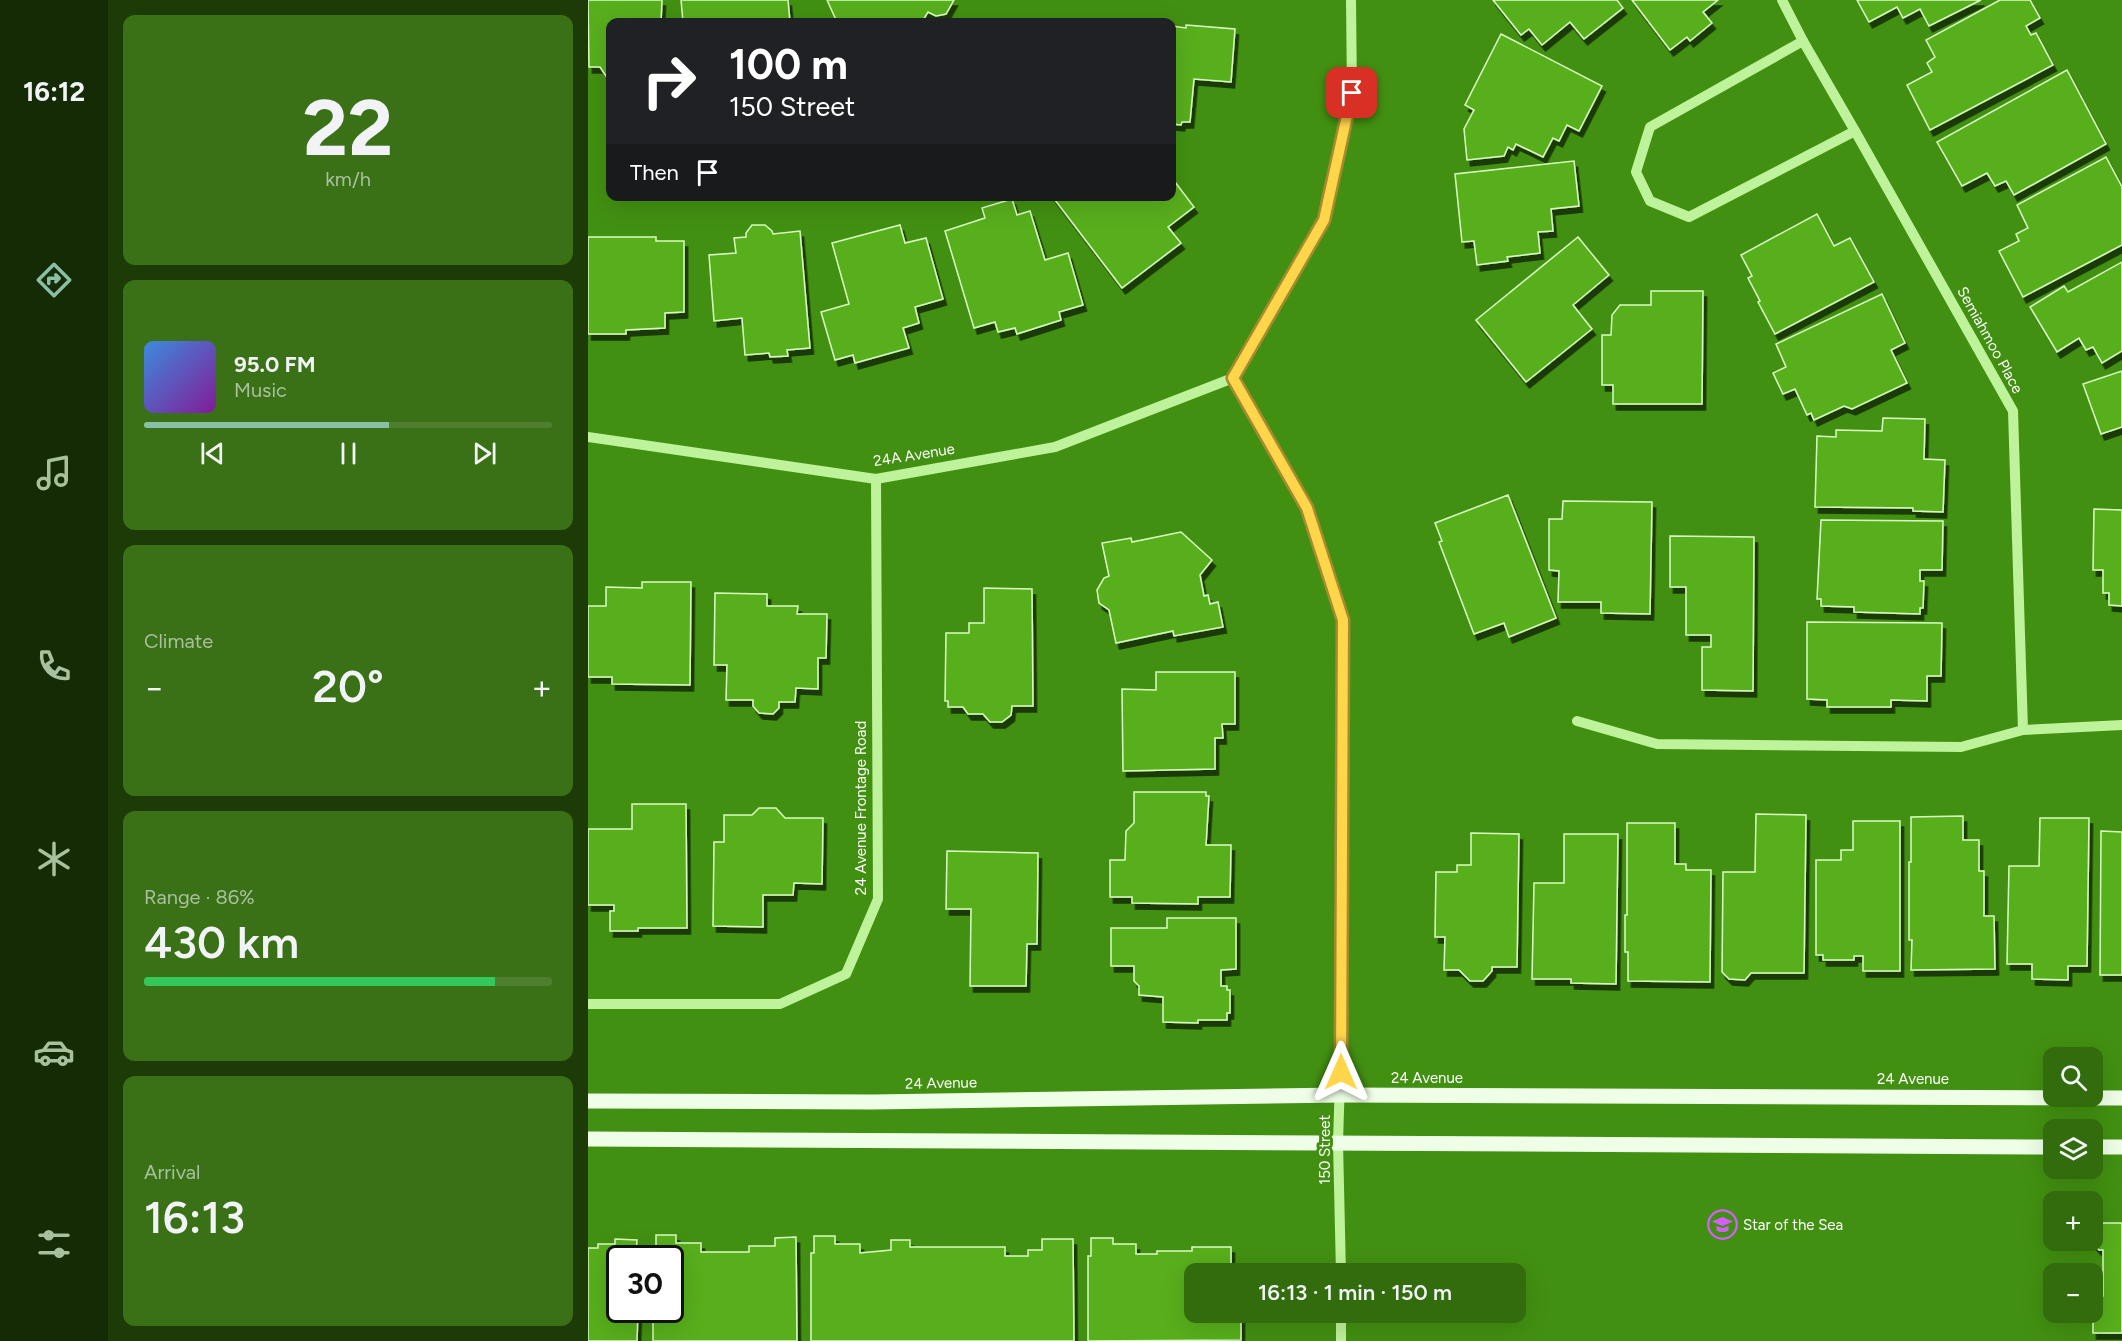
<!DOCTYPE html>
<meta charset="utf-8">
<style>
:root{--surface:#326c0d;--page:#3a7116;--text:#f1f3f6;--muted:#a8c09d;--line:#4d7f2e;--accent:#8abfa5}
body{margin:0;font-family:Figtree,sans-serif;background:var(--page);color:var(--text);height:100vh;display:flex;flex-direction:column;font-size:22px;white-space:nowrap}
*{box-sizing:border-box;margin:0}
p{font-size:20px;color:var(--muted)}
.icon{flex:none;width:33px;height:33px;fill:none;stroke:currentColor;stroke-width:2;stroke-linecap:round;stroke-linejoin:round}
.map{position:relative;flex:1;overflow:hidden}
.panel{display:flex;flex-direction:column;gap:15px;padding:15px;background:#1c3b07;width:480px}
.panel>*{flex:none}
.hud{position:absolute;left:18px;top:18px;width:570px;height:183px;border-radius:12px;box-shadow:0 6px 24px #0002;background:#202124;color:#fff;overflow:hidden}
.controls{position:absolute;left:1455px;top:1047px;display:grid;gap:12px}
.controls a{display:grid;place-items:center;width:60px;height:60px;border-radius:12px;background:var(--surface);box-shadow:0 6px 24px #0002;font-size:30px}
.speed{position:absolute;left:18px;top:1245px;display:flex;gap:12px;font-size:30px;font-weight:700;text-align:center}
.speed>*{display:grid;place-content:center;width:78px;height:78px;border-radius:50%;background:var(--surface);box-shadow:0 6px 24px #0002;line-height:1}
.speed .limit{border:3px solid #111;border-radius:9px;background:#fff;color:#111}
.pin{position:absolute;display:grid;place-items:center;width:51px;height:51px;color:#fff;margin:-26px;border-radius:12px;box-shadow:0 3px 9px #0006}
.me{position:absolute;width:66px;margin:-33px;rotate:0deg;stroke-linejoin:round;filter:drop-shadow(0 0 4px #0008)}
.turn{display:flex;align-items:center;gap:21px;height:126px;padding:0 24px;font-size:27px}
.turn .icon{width:78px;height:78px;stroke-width:2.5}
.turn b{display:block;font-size:42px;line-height:51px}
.then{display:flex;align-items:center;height:57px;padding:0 24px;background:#0003;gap:12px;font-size:22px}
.big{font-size:45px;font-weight:600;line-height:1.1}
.panel .card{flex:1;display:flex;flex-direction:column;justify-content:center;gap:9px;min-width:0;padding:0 21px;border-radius:12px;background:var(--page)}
.panel .dial{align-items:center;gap:0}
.dial b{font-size:78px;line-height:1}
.song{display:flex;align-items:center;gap:18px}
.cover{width:72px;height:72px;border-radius:9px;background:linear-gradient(135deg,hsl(210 70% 55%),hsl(290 70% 35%))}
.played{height:6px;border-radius:3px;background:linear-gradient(90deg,var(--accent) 60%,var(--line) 60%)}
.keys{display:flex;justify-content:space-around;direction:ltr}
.heat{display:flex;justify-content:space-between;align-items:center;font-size:33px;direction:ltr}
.charge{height:9px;border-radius:4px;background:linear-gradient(90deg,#34c759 86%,var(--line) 0)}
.trip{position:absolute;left:596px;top:1263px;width:342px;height:60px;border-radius:12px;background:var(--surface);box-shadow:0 6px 24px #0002;font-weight:600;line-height:60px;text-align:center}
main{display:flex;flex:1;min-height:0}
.dock{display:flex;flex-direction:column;width:108px;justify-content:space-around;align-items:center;background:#142b05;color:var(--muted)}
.dock .icon{width:42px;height:42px}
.dock .current{color:var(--accent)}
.dock b{font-size:27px;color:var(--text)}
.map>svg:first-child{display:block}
.building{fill:#58af1e;stroke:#dafdc3;stroke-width:1.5;filter:url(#shadow)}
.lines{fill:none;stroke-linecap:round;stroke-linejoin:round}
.minor{stroke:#bef29b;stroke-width:10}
.major{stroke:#efffe7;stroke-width:15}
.route-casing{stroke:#a68a30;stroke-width:15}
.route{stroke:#ffd54a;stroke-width:10}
.labels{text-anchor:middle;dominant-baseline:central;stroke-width:6;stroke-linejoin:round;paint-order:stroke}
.street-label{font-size:15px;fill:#fff;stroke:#429011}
.poi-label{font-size:15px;fill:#fff;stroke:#429011;text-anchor:start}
</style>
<main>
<nav class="dock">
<b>16:12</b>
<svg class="icon current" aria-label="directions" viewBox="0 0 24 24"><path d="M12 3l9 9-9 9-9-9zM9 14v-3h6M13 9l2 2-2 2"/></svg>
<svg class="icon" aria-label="music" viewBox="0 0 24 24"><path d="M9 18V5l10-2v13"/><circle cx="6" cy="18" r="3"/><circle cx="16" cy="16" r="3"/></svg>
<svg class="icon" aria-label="phone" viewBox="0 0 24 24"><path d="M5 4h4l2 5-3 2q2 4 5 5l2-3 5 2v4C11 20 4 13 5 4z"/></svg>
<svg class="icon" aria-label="climate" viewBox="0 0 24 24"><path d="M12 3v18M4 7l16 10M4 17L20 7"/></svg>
<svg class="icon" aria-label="car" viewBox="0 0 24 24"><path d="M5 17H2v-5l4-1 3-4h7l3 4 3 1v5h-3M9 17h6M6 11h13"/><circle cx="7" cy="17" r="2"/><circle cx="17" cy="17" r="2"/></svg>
<svg class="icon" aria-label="filters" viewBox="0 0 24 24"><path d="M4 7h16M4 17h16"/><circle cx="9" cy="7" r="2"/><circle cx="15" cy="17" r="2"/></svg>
</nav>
<section class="panel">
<div class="card dial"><b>22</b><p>km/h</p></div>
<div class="card">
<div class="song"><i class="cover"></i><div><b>95.0 FM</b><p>Music</p></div></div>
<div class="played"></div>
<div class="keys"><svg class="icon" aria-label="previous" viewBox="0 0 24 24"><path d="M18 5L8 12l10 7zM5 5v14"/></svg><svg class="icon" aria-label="pause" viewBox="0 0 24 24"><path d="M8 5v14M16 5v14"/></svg><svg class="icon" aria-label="next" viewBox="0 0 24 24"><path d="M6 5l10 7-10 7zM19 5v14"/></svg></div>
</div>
<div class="card"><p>Climate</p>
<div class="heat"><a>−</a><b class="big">20°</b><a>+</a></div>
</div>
<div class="card"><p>Range · 86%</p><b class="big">430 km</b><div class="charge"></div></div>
<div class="card"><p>Arrival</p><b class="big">16:13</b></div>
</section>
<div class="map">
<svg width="1534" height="1341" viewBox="0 0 1534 1341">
<defs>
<filter id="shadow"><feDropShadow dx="3.5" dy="6" stdDeviation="0" flood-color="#0009"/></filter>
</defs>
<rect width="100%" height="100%" fill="#429011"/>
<g class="building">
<polygon points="0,0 74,0 73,22 22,22 22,82 12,67 1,67"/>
<polygon points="93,0 200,0 202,22 95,22"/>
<polygon points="239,0 366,0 358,14 348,16 340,12 334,22 249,22"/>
<polygon points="905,0 1029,0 1035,8 996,39 982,22 954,45 941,29 933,35"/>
<polygon points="1044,0 1130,0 1115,12 1124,23 1102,41 1099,37 1082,50"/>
<polygon points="1269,0 1393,0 1341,26 1332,9 1315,18 1309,7 1281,22"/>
<polygon points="1412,0 1442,0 1452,18 1438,26 1443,35 1448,33 1465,65 1342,130 1319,85 1344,72 1339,63 1347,57 1338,40"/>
<polygon points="598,25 647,29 643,82 606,79 602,122 594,122 593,125 584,124 584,26 598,28"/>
<polygon points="913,34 1014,86 991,131 979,125 971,141 965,138 955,157 928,144 925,150 920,147 916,156 879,160 876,129 886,110 877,105"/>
<polygon points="1479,70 1518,144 1426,195 1418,181 1407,186 1399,173 1374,186 1349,142"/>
<polygon points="1518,157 1534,187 1534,245 1435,297 1411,251 1431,241 1428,234 1440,228 1429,205"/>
<polygon points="986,161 991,206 963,209 965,231 950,232 952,253 919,257 920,261 889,265 886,241 874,242 867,174"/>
<polygon points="584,178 606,207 580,227 593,243 534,288 464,196 584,196"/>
<polygon points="424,199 429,215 442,211 457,260 480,253 495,305 471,312 473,320 429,334 427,328 410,332 407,322 386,328 357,231 397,218 394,208"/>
<polygon points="1229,214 1246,246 1262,238 1286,282 1187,334 1170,302 1172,301 1160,278 1164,276 1153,255"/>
<polygon points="164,225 177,225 184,231 185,234 212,231 222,348 199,350 200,356 182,357 181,353 157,355 154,318 126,321 121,255 148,253 146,238 158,237 158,233"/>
<polygon points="312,225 317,243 338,238 355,299 327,307 331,323 315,328 321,348 267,363 265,355 247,360 233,312 261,304 244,243"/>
<polygon points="0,237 68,237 68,241 96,241 96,312 77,313 77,328 38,330 38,334 0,334"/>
<polygon points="990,237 1021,275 985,305 1004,329 938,382 888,320"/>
<polygon points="1534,262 1534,351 1514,363 1505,347 1498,350 1491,338 1469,352 1442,307 1476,286 1480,292"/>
<polygon points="1063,291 1115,291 1114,404 1025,404 1025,385 1014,385 1014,335 1023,335 1024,315 1032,305 1063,305"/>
<polygon points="1294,294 1317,343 1303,350 1319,383 1264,409 1256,406 1226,420 1223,413 1219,415 1207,389 1195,394 1185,373 1198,367 1188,344"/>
<polygon points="1534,371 1534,427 1513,434 1495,384"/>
<polygon points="1295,418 1337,419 1336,459 1357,460 1355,512 1325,511 1325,508 1227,507 1229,436 1248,437 1248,430 1294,431"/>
<polygon points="920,495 968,618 921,637 916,623 886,634 851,542 854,541 847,523"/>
<polygon points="975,501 1064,502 1062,614 1013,613 1013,602 970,602 971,571 961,570 961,519 974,519"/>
<polygon points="1506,509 1534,510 1534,606 1521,605 1521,593 1515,593 1515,570 1505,570"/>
<polygon points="1233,520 1355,521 1354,570 1332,570 1332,581 1336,581 1335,608 1332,608 1332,614 1266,612 1266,607 1233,606 1233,599 1229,599"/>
<polygon points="593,532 624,560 612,575 616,596 620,595 622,604 630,602 635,627 586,636 585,631 528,643 521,610 511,603 509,590 516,578 521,576 514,543 543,538 544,542"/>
<polygon points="1082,536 1166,537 1165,691 1114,690 1114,647 1123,647 1123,635 1098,635 1098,587 1082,587"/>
<polygon points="54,582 103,582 102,685 24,684 24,677 0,677 0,606 18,606 18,587 54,588"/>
<polygon points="396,588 444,589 445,706 424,706 423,715 414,722 402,722 395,714 380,714 375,707 360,707 360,701 357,701 358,633 381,633 381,623 396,623"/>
<polygon points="127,593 179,594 179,606 210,606 209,614 239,614 238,658 230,658 230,689 208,688 207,702 191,702 191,708 185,714 171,713 165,706 165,700 138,700 139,665 126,665"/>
<polygon points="1219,622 1354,623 1353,676 1339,676 1339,701 1303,700 1303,707 1239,707 1239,700 1219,699"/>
<polygon points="568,672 647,672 647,724 634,724 635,738 627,738 627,769 535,771 534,689 568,690"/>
<polygon points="546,792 618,792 618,796 621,796 618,845 643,845 642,897 610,897 610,904 544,903 544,897 522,897 522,860 537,860 538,831 546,823"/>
<polygon points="44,804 98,804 99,928 50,928 50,931 22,931 22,911 26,911 26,905 0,905 0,829 44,829"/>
<polygon points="171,808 188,808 197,818 235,818 234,884 206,883 205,895 175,895 175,927 125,926 126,842 136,842 136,815 164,815"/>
<polygon points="1168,814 1218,815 1216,973 1163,973 1157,980 1141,979 1134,972 1135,872 1167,872"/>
<polygon points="1375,816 1375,840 1391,840 1391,871 1396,871 1396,916 1406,916 1407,969 1323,970 1324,940 1321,940 1321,862 1323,862 1323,817"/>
<polygon points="1452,818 1501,818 1499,966 1480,966 1480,980 1444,979 1444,964 1419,964 1421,866 1451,866"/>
<polygon points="1265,821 1312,821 1312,971 1275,971 1275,956 1266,956 1266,960 1235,960 1235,955 1228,955 1228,860 1253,860 1253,850 1265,850"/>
<polygon points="1039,823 1087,823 1087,864 1098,864 1098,870 1123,870 1122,982 1040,981 1040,952 1037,952 1037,915 1039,915"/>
<polygon points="1513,831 1534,832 1534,975 1512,975"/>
<polygon points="883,833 931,834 929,967 904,967 904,971 895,981 882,981 871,970 856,970 857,937 847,937 848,872 869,872 869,865 883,865"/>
<polygon points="976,834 1030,834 1028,984 983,983 983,979 944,979 946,883 976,883"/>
<polygon points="359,851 450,853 449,944 439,944 438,986 382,986 383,909 358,909"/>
<polygon points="579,918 648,918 648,969 633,970 633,986 639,986 639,990 642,990 642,1013 639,1013 639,1020 610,1020 610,1023 575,1022 575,997 551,995 551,986 546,981 546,966 523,966 523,928 579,928"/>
<polygon points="1512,1223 1534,1223 1534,1333 1505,1333 1505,1296 1515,1296 1515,1250 1511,1250 1505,1244 1505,1229"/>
<polygon points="68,1235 88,1235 88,1243 113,1243 113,1252 161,1252 161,1246 187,1246 187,1238 208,1237 209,1341 65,1341 65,1310 82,1310 82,1258 64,1258 64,1253 68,1253"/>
<polygon points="226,1236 247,1236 247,1244 272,1244 272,1253 303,1250 303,1240 322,1240 322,1247 417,1247 417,1256 440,1256 440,1250 454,1250 454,1239 485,1239 486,1341 223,1341 223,1253 226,1253"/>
<polygon points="503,1238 525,1238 525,1244 548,1244 548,1254 569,1254 569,1251 604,1251 604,1247 643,1247 643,1274 606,1274 606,1312 653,1312 653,1340 500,1341 500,1256 503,1256"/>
<polygon points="27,1239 49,1240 48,1253 51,1253 51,1258 32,1258 32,1310 50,1310 49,1341 0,1341 0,1248 10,1248 10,1244 27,1244"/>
</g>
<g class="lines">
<g class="minor">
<polyline points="1215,41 1062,127 1048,172 1062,201 1101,217 1267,131"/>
<polyline points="645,378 719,508 755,620 753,1048 750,1142 753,1274"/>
<polyline points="645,378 736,220 764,93 763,0"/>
<polyline points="0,437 288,479 467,447 645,378"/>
<polyline points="989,721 1069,744 1373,747 1435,730 1425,411 1267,131 1215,41 1194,0"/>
<polyline points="1435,730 1534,725"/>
<polyline points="0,1004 192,1004 258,974 290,899 288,479"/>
<polyline points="753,1312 753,1341"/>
</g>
<g class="major">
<polyline points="0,1101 285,1102 753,1095 1534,1098"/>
<polyline points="0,1139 1466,1147"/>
<polyline points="1504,1147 1534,1147"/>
</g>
</g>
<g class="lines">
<defs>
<polyline id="route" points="753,1072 755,620 719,508 645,378 736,220 764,93"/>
</defs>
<use href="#route" class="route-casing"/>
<use href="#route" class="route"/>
</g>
<defs>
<symbol id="school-ring" viewBox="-11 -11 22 22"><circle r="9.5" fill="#429011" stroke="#d85dff" stroke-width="1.5"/><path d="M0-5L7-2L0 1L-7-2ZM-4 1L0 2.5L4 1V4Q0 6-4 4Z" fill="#d85dff"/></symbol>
</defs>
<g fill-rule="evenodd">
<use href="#school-ring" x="1118" y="1208" width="33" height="33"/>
</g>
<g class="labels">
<g class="street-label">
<text transform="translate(1402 340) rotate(61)">Semiahmoo Place</text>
<text transform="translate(326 455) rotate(-9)">24A Avenue</text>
<text transform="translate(273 808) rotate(-90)">24 Avenue Frontage Road</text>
<text x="839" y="1078">24 Avenue</text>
<text x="1325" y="1079">24 Avenue</text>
<text transform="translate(353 1083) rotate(-1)">24 Avenue</text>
<text transform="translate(737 1150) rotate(-90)">150 Street</text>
</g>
<g class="poi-label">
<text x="1155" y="1225">Star of the Sea</text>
</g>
</g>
</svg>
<div class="controls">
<a><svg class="icon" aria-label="search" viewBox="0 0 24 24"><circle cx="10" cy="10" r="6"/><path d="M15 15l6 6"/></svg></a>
<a><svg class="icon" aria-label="layers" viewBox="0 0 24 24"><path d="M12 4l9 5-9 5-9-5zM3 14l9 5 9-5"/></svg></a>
<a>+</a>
<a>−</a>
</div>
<div class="speed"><div class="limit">30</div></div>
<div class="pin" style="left:764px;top:93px;background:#d93025"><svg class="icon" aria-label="arrive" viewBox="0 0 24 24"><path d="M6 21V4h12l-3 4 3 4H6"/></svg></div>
<svg class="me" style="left:753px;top:1072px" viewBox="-20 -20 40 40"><path d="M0-17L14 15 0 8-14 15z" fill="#ffd54a" stroke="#fff" stroke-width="4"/></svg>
<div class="trip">16:13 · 1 min · 150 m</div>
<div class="hud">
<div class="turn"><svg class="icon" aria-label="right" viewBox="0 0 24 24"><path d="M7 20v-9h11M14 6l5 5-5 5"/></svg><div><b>100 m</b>150 Street</div></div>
<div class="then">Then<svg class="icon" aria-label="arrive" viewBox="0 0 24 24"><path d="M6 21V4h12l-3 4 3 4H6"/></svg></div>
</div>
</div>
</main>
